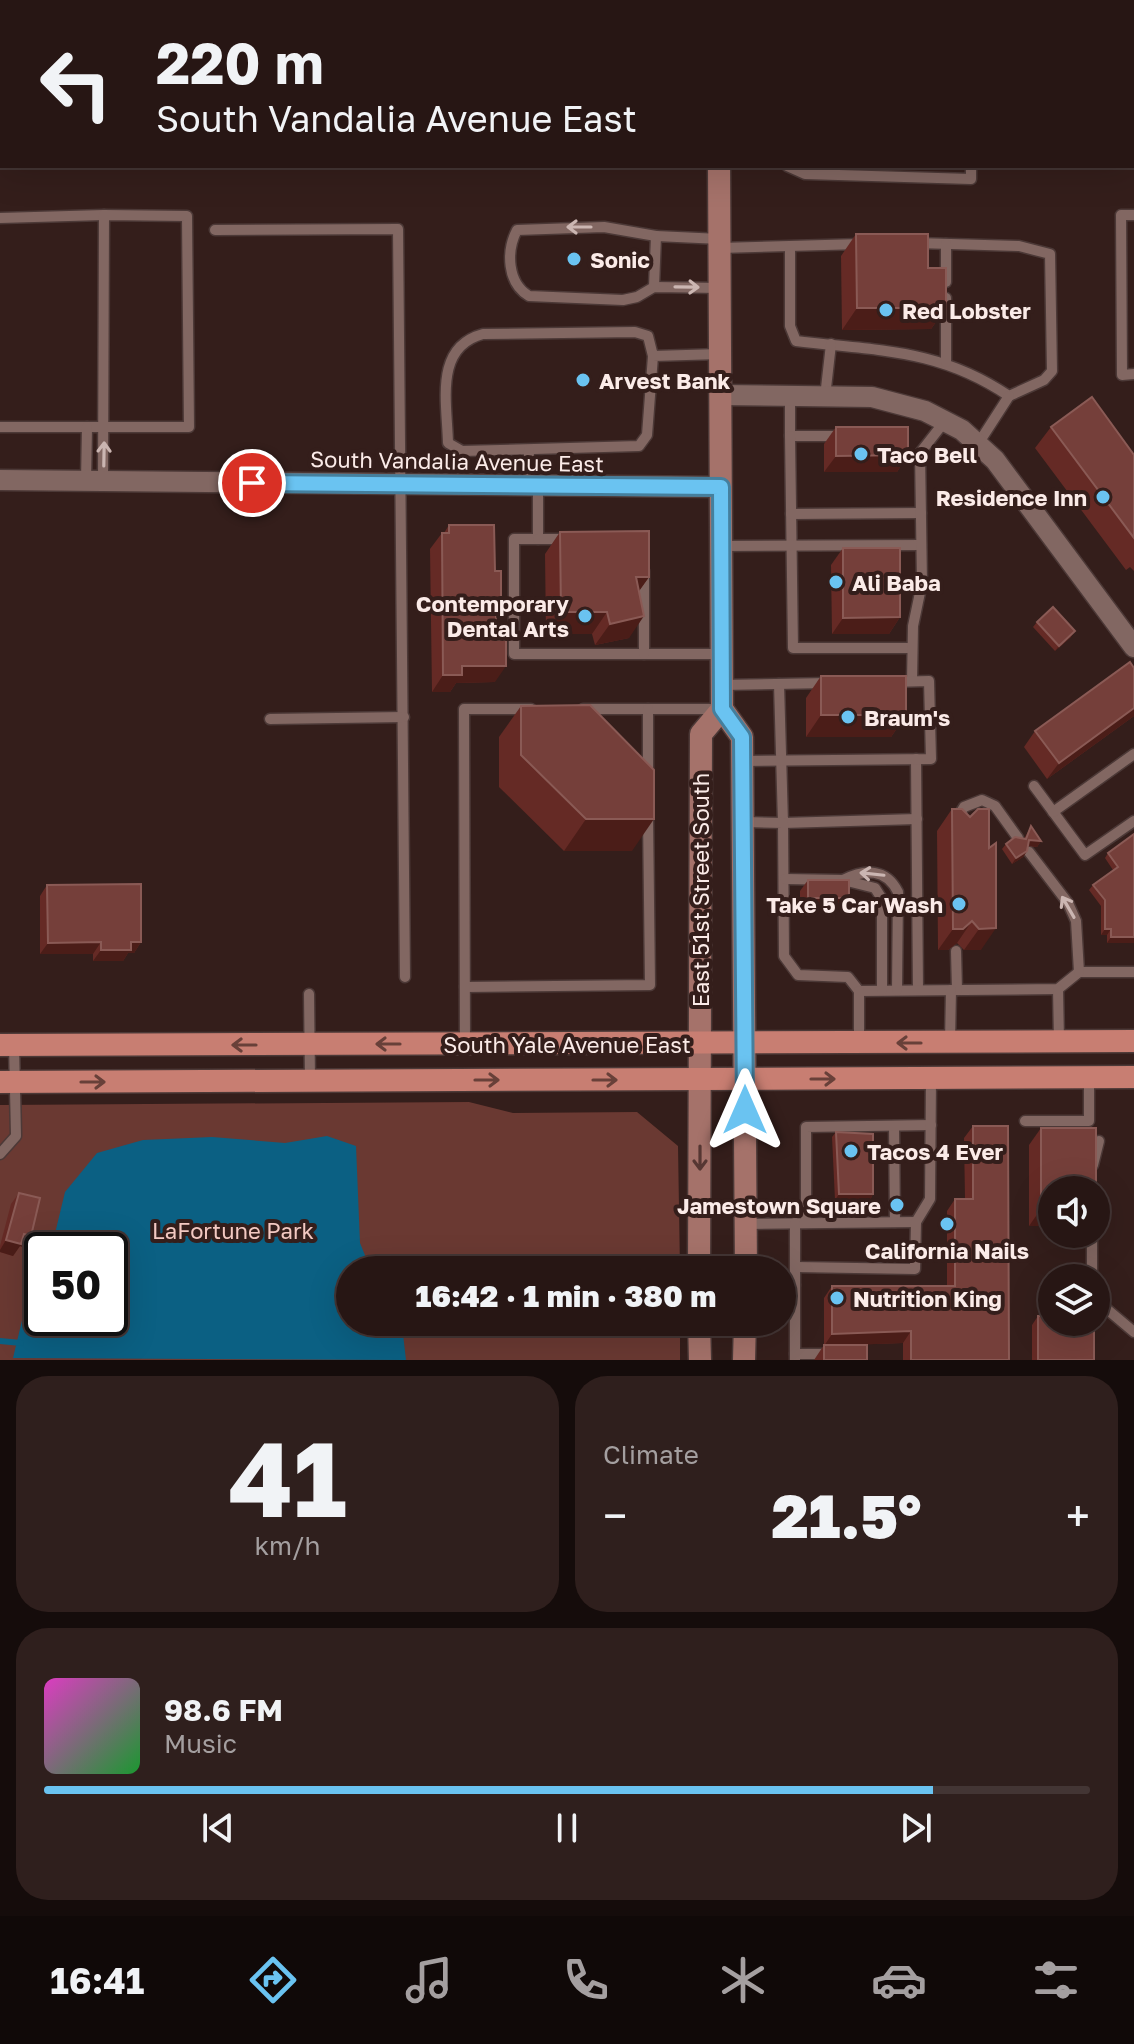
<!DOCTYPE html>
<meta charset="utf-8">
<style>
:root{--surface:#271614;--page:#2f1f1d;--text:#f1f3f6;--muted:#a49fa0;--line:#433534;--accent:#6ac3f1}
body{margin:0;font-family:"Golos Text",sans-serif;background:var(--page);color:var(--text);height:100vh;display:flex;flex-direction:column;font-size:30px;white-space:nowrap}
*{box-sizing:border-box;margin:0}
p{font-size:26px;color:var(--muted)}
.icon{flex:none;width:44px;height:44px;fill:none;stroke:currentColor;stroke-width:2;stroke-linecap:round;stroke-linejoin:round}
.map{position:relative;height:1360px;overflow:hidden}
.drawer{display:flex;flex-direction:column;gap:16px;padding:16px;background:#150c0b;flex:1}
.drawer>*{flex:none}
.top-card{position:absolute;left:0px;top:0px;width:1134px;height:168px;box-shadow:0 8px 32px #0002,0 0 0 2px var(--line);background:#271614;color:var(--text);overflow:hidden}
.buttons{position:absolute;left:1038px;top:1176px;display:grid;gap:16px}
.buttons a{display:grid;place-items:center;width:72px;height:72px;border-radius:50%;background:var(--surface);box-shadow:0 8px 32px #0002,0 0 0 2px var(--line);font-size:40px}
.speed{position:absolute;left:24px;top:1232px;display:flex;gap:16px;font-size:40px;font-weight:700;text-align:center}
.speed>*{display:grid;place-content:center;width:104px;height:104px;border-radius:50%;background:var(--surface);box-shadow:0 8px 32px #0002,0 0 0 2px var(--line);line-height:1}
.speed .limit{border:4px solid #111;border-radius:12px;background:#fff;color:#111}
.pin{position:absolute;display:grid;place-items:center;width:68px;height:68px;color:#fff;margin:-34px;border:4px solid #fff;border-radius:50%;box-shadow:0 2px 8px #0007}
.me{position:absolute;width:88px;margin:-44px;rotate:0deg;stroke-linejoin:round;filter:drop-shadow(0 0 6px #0008)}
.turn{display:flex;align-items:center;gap:28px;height:168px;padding:0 24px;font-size:36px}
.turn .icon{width:104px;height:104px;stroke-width:2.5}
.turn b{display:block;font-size:56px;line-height:68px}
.big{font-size:60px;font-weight:800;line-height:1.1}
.drawer .card{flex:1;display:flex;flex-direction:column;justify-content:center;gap:12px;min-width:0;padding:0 28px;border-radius:32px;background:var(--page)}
.drawer .dial{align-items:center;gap:0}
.dial b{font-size:104px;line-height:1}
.song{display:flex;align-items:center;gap:24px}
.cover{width:96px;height:96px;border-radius:12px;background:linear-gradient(135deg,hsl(310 70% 55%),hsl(130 70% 35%))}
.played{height:8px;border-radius:4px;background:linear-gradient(90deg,var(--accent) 85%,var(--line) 85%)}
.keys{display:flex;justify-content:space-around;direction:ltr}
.heat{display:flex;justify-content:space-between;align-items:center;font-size:44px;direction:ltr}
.drawer .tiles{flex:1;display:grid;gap:16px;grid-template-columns:1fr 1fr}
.card:last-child{grid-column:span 2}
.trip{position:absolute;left:336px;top:1256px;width:460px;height:80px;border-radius:40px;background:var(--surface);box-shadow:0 8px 32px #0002,0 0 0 2px var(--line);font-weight:800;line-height:80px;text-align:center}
.tabs{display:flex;height:128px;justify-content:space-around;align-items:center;background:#100908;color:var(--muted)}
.tabs .icon{width:56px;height:56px}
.tabs .selected{color:var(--accent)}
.tabs b{font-size:36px;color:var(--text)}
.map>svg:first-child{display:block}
.green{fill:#6a3932;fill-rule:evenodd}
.water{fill:#0b6083}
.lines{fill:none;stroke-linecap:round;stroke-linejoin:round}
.stream{stroke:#0b6083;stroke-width:6}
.service-casing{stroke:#4c3937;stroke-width:13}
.minor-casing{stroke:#4c3937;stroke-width:23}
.secondary-casing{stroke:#4c3937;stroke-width:25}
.primary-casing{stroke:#4c3937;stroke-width:25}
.service{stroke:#826762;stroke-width:10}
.minor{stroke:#826762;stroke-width:20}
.secondary{stroke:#a5726a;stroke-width:22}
.primary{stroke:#c87e72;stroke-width:22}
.wall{fill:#652a25}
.shaded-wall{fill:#4b1d18}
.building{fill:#753f3a;stroke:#8a5a55;stroke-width:2}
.oneway{stroke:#cbb6b2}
.oneway2{stroke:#684039}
.oneway3{stroke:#563733}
.route-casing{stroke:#457f9d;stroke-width:20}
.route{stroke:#6ac3f1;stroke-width:14}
.poi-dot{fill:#6ac3f1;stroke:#341e1b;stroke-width:3}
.labels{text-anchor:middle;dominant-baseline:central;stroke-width:8;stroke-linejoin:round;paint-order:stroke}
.poi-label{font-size:22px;font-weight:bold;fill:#fbebe8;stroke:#341e1b;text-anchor:start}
.street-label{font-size:22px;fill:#fbebe8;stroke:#341e1b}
.park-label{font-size:22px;fill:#f3c9c2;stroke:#341e1b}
</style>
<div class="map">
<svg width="1134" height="1360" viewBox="0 0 1134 1360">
<rect width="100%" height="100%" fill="#341e1b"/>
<path class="green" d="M469,1102L513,1113L637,1112L678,1146L680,1270H350V1322H680V1360H0V1105ZM42,1250H110V1318H42Z"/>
<polygon class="water" points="327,1136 356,1146 360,1243 371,1270 350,1270 350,1322 397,1322 403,1334 406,1360 13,1358 24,1312 42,1310 42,1318 110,1318 110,1250 51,1250 65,1192 97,1153 143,1140 212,1137 285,1143"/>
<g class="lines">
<polyline class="stream" points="0,1341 21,1343"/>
<defs>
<g id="service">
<polyline points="613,0 613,2"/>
<polyline points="670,2 670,0"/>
<polyline points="787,166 805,174 971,179 971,166"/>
<polyline points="1134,215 1121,215 1122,375 1134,374"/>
<polyline points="0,218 104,215"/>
<polyline points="215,230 398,229 405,977"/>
<path d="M656,236L604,227L517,230C506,251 507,283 529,296L623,300L637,297L654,287L720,288"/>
<path d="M790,247V326L796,341C877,351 938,348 1009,396L1044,380L1052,371L1050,254L1019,246L917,243"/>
<polyline points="720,248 861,244"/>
<polyline points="946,282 946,244"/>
<polyline points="654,287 656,236 720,239"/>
<path d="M653,356L647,435L639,446L462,451L448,443C447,402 434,347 483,334L635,332L648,336L653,356L720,354"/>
<polyline points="946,362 946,298"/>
<polyline points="790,396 790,436 841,436"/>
<polyline points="825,397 831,344"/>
<polyline points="0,427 189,427 187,216 104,215 103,481"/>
<polyline points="790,436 793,648 912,648"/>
<polyline points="978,444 1009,396"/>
<polyline points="86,481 87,427"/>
<polyline points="528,486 529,450"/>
<polyline points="538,486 538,539 514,539 514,654 722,654"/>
<polyline points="791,514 921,513"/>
<polyline points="538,539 568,539"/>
<polyline points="721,546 921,545"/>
<polyline points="644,571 644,654"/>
<polyline points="912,681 913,626 922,583 920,453 945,421"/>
<polyline points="779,684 783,823 917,819"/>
<polyline points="722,685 828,683"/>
<polyline points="583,709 719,709"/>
<polyline points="648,709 648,775"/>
<polyline points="270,719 404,717"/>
<polyline points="916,759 918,990"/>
<polyline points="743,761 931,759 929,681 892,682"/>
<polyline points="1034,786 1085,855 1134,821"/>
<polyline points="1053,812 1134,754"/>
<polyline points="956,820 964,807 982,800 995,806 1018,838"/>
<polyline points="745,822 783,823 784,956 798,975 848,977 859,991 1058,989 1079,972 1134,972"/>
<polyline points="1029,852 1068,903 1076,921 1079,972"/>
<polyline points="785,879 843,880 875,888 882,899 882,990"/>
<path d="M843,880C865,869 886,868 898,892L897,990"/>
<polyline points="956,951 957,990"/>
<polyline points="465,987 650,985 648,815"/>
<polyline points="1058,989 1059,1041"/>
<polyline points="309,994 310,1080"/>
<polyline points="950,1042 951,990"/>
<polyline points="859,1043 859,991"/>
<polyline points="465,1044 464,709 531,709"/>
<polyline points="1025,1121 1089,1121 1089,1078"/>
<polyline points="894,1126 895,1222"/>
<polyline points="0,1154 16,1136 14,1045"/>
<polyline points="1093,1165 1099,1141"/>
<polyline points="806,1223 806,1127 931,1125"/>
<polyline points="745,1224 916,1222"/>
<polyline points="796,1267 915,1269 916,1222 930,1199 931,1078"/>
<polyline points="1092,1278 1092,1234"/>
<polyline points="782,1286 795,1285"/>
<polyline points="1096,1300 1134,1332"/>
<polyline points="795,1354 829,1354"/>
<polyline points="795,1360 795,1223"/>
</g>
<g id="minor">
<polyline points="721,395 872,397 925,411 962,430 995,460 1134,647"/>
<polyline points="0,480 721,487"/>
</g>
<g id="secondary">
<polyline points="719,0 719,2"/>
<polyline points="719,166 722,709 742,737 746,1270"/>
<polyline points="699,1270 701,734 722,709"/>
<polyline points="699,1322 700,1360"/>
<polyline points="744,1360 745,1322"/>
</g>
<g id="primary">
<polyline points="0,1045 1134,1041"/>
<polyline points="0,1082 1134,1077"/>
</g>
</defs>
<use href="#service" class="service-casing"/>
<use href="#minor" class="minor-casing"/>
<use href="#secondary" class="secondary-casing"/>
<use href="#primary" class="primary-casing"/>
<use href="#service" class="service"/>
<use href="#minor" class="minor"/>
<use href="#secondary" class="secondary"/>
<use href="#primary" class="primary"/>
</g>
<g class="wall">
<polygon points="856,234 928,268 946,308 931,329 842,330 841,256"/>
<polygon points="836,427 908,455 897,472 824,472 824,444"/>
<polygon points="1051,427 1134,455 1134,571 1130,567 1126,570 1035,448"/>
<polygon points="449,525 496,608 495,682 456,683 450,692 432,692 430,549 442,533 444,533"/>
<polygon points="560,532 649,577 639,591 629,638 595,645 592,634 546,634 545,554"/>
<polygon points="843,548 900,617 889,634 832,634 831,565"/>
<polygon points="1037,622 1071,637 1055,651 1033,627"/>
<polygon points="1134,668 1134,716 1047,779 1024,747 1035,731"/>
<polygon points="821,676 906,715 891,737 806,737 806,698"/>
<polygon points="521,706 632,851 564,851 499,787 499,737"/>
<polygon points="952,809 970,817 981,950 964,950 957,943 948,950 938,950 937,831"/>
<polygon points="1031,826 1041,841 1037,847 1028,846 1027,851 1023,857 1012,864 1002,849 1006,844 1024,839"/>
<polygon points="1134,834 1134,943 1107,943 1107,935 1101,935 1101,906 1089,890 1093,885 1113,870 1105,858 1108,853"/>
<polygon points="808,880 841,909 800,909 800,891"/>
<polygon points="47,885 141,942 134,953 128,953 123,961 93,961 93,954 40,954 40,896"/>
<polygon points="973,1126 1009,1360 903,1360 903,1343 844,1345 867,1360 814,1360 824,1345 824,1298 832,1286 947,1286 947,1211 955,1199 965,1199 964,1138"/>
<polygon points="1041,1128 1052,1190 1052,1226 1029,1226 1029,1145"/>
<polygon points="836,1132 873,1194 870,1200 835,1200 832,1137"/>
<polygon points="19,1193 31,1236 23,1247 20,1246 13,1256 0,1252 0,1246 11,1204"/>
<polygon points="1038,1316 1094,1360 1032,1360 1032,1325"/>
</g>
<g class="shaded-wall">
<polygon points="623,0 640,0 639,2 621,2"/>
<polygon points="644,0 669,0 667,2 642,2"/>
<polygon points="857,308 946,308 931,329 842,330"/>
<polygon points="908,455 897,472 824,472 836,456"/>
<polygon points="636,577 649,577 634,598"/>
<polygon points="561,612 607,612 592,634 546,634"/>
<polygon points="644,616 629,638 595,645 610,624"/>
<polygon points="900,617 889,634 832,634 843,618"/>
<polygon points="1075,631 1071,637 1055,651 1059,646"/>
<polygon points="462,666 506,666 495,682 456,683 450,692 432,692 443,675"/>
<polygon points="1134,708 1134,716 1047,779 1059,763"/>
<polygon points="821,715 906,715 891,737 806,737"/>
<polygon points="586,819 654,819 632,851 564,851"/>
<polygon points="1029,840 1041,841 1037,847 1025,845"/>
<polygon points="1027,851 1023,857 1012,864 1016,858"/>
<polygon points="808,898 849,898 841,909 800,909"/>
<polygon points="972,921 957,943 948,950 938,950 953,929"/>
<polygon points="996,928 981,950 964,950 979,929"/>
<polygon points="1105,929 1111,929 1107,935 1101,935"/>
<polygon points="1111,937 1134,937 1134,943 1107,943"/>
<polygon points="101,942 93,954 40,954 48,943"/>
<polygon points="131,942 141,942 134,953 128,953 123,961 93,961 101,950"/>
<polygon points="839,1194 873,1194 870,1200 835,1200"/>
<polygon points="1041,1209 1052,1209 1052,1226 1029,1226"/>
<polygon points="24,1234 31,1236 23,1247 20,1246 13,1256 0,1252 0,1250 6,1240"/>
<polygon points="911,1331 903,1343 824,1346 832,1334"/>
</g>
<g class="building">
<polygon points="856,234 928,234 928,268 946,268 946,308 857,308"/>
<polygon points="1092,397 1134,455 1134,538 1051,427"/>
<polygon points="836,427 908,427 908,455 836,456"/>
<polygon points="449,525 494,525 495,571 501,571 501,600 496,600 496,640 506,640 506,666 462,666 462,675 443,675 442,533 449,533"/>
<polygon points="649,531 649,577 636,577 644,616 610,624 607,612 561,612 560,532"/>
<polygon points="843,548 900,548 900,617 843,618"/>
<polygon points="1053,607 1075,631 1059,646 1037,622"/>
<polygon points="1130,662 1134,668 1134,708 1059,763 1035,731"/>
<rect x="821" y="676" width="85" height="39"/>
<polygon points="590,705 654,770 654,819 586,819 521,755 521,706"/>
<polygon points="952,809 962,809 970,817 978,809 989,809 989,848 996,843 996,928 979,929 972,921 963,929 953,929"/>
<polygon points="1031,826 1041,841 1029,840 1027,851 1016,858 1006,844 1015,837 1026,839"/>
<polygon points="1134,834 1134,937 1111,937 1111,929 1105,929 1105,900 1093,885 1118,867 1108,853"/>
<rect x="808" y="880" width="41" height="18"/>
<polygon points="141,884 141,942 131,942 131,950 101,950 101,942 48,943 47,885"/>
<polygon points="973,1126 1008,1126 1009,1360 911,1360 911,1331 832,1334 832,1286 955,1286 955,1199 973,1199"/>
<polygon points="1041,1128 1096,1128 1096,1209 1096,1190 1052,1190 1052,1209 1041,1209"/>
<polygon points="836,1132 873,1134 873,1194 839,1194"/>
<polygon points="19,1193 40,1198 31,1236 24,1234 21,1244 6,1240"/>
<polygon points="1038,1316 1052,1316 1052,1322 1094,1322 1094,1360 1038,1360"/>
<rect x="824" y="1345" width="43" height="15"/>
</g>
<defs><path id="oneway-shaft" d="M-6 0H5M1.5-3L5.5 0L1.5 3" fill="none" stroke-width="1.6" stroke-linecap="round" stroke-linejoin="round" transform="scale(2)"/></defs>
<g class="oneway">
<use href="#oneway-shaft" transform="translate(579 227) rotate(180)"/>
<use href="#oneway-shaft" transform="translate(687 287) rotate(1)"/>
<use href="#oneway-shaft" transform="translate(104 454) rotate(-89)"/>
<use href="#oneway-shaft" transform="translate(872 874) rotate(-174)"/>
<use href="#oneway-shaft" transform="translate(1068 907) rotate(-120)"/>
</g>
<g class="oneway2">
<use href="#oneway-shaft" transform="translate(909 1043) rotate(180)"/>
<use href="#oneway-shaft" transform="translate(388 1044) rotate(180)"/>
<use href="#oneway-shaft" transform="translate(244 1045) rotate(180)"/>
<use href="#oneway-shaft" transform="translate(823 1079)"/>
<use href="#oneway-shaft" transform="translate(487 1080)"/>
<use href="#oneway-shaft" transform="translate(605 1080)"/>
<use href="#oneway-shaft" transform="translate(93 1082)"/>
</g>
<use class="oneway3" href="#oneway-shaft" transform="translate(700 1158) rotate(90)"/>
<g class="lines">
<defs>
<polyline id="route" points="252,483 721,487 722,709 742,737 745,1110"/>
</defs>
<use href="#route" class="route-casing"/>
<use href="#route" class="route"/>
</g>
<g class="poi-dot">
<circle cx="574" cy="259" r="8"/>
<circle cx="886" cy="310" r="8"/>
<circle cx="583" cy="380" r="8"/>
<circle cx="861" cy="454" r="8"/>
<circle cx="1103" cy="497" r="8"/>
<circle cx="836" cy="582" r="8"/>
<circle cx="585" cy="616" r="8"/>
<circle cx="848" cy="717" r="8"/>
<circle cx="959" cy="904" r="8"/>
<circle cx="851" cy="1151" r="8"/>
<circle cx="897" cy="1205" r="8"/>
<circle cx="947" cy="1224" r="8"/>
<circle cx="837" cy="1298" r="8"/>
</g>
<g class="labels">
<g class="poi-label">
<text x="590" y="259">Sonic</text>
<text x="902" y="310">Red Lobster</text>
<text x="599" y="380">Arvest Bank</text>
<text x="877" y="454">Taco Bell</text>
<text x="1087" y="497" text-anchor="end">Residence Inn</text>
<text x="852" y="582">Ali Baba</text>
<text x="569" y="603" text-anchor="end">Contemporary<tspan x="569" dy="25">Dental Arts</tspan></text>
<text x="864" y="717">Braum's</text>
<text x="943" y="904" text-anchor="end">Take 5 Car Wash</text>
<text x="867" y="1151">Tacos 4 Ever</text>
<text x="881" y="1205" text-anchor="end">Jamestown Square</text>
<text x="947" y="1250" text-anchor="middle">California Nails</text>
<text x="853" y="1298">Nutrition King</text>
</g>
<g class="street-label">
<text transform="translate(457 461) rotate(1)">South Vandalia Avenue East</text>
<text transform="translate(700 890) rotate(-90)">East 51st Street South</text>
<text x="567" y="1044">South Yale Avenue East</text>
</g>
<g class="park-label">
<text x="233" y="1230">LaFortune Park</text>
</g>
</g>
</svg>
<div class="buttons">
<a><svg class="icon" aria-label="sound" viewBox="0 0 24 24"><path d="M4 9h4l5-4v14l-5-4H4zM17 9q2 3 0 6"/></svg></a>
<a><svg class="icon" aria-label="layers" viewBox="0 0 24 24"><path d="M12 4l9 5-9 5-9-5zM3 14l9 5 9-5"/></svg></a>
</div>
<div class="speed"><div class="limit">50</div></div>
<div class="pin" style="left:252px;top:483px;background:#d93025"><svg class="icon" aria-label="arrive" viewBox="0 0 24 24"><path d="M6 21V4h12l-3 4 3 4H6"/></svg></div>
<svg class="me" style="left:745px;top:1110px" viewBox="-20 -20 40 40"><path d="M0-17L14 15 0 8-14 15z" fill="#6ac3f1" stroke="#fff" stroke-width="4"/></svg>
<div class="trip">16:42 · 1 min · 380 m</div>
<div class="top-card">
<div class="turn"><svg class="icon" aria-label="left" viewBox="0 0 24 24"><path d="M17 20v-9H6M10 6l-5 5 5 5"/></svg><div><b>220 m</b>South Vandalia Avenue East</div></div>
</div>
</div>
<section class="drawer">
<div class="tiles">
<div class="card dial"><b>41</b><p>km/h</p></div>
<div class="card"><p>Climate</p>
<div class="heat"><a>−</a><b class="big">21.5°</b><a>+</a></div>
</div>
<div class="card">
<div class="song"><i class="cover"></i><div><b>98.6 FM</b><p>Music</p></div></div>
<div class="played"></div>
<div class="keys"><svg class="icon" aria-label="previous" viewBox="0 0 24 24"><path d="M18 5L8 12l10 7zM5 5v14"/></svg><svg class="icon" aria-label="pause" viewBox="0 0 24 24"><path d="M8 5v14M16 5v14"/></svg><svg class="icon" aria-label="next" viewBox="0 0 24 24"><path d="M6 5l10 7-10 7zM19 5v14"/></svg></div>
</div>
</div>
</section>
<nav class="tabs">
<b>16:41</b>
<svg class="icon selected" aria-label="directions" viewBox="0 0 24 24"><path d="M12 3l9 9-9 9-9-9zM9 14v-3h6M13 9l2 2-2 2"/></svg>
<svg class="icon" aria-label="music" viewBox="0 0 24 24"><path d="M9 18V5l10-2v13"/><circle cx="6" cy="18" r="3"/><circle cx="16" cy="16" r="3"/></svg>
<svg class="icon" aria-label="phone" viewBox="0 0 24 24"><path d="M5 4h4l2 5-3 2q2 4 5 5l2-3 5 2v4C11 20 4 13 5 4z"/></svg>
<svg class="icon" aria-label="climate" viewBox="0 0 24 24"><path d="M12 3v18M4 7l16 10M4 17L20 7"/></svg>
<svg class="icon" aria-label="car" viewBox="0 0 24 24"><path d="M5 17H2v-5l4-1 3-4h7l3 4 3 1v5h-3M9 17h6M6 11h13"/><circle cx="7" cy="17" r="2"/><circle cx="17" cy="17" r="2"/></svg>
<svg class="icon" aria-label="filters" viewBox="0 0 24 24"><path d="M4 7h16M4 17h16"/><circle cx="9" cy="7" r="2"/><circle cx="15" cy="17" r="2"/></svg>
</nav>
